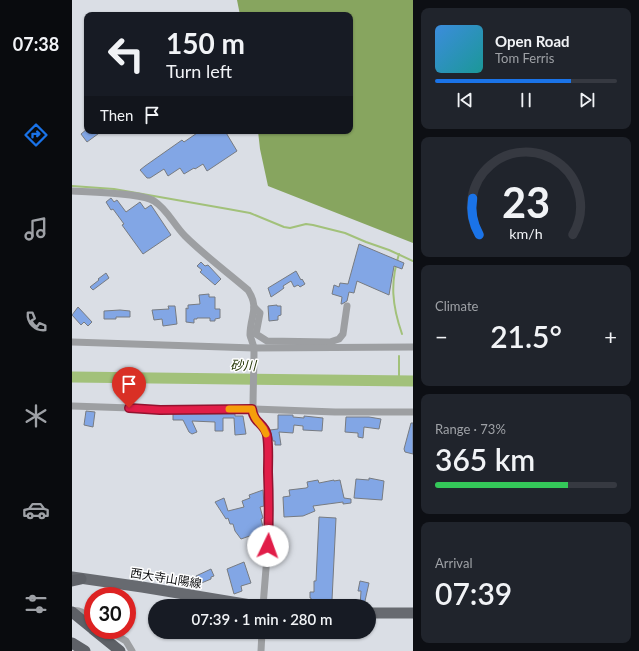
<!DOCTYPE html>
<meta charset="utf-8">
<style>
:root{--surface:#171b24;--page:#20242c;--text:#f1f3f6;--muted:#9ea1a6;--line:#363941;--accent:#1a73e8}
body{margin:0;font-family:Lato,"Noto Sans JP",sans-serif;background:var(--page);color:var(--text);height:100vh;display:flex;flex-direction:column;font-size:15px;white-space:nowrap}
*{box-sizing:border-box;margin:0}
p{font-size:13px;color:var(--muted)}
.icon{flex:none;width:22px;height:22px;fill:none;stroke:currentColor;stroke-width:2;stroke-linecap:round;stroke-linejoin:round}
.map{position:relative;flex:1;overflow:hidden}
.details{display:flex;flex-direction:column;gap:8px;padding:8px;background:#0d0f14;width:226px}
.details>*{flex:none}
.guide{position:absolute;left:12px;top:12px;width:269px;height:122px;border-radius:8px;box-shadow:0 1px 3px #0004;background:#171b24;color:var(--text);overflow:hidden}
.speed{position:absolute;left:12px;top:587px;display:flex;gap:8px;font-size:20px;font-weight:700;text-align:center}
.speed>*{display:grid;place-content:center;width:52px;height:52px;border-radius:50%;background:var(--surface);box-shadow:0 1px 3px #0004;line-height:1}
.speed .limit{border:6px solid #d22;background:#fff;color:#111}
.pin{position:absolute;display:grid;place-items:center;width:34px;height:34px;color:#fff;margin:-41px -17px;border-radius:50% 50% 50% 0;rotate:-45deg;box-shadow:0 0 4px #0007}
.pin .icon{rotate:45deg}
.me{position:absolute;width:44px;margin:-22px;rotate:3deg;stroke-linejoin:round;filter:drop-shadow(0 0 3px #0008)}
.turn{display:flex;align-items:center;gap:14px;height:84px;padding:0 16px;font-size:18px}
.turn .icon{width:52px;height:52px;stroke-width:2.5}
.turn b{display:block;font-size:28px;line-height:34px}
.then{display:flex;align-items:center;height:38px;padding:0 16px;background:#0003;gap:8px;font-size:15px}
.big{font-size:30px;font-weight:600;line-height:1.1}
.details .card{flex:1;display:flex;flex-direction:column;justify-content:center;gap:6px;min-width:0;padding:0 14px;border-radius:8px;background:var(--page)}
.details .dial{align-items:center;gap:0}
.dial svg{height:104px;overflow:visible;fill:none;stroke:var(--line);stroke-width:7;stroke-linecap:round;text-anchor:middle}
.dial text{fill:var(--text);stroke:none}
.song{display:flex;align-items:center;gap:12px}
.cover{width:48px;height:48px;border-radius:6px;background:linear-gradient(135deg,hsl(210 70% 55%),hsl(180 70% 35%))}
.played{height:4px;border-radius:2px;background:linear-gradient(90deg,var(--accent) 75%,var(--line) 75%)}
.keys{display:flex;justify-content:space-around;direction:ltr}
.heat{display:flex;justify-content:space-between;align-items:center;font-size:22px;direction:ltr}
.charge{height:6px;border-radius:3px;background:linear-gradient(90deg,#34c759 73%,var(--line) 0)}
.trip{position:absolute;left:76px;top:599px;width:228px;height:40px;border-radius:20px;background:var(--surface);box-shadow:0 1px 3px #0004;font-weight:600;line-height:40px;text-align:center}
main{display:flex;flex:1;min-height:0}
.menu{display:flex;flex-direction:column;width:72px;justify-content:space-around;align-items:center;background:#090b0e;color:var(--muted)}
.menu .icon{width:28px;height:28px}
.menu .current{color:var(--accent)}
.menu b{font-size:18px;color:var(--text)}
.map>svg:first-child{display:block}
.forest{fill:#87a55f}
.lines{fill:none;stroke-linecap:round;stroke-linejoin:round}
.stream{stroke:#a2c17a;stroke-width:2}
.river{stroke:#a2c17a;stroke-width:11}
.building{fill:#82a6e5;stroke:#777b81}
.minor{stroke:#9d9fa2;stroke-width:7}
.primary{stroke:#676a70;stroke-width:11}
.trunk{stroke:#5e6167;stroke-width:11}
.route-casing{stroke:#92132f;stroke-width:10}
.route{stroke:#e11d48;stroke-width:7}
.slow{stroke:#f59e0b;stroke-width:7}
.labels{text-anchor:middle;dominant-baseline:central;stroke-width:3;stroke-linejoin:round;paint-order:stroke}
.street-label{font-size:12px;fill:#0e0f11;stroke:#fff}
.water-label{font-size:13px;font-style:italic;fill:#1f3100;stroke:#fff}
</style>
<main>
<nav class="menu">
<b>07:38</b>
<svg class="icon current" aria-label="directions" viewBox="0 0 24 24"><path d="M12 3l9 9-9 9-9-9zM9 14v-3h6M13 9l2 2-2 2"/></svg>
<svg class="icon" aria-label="music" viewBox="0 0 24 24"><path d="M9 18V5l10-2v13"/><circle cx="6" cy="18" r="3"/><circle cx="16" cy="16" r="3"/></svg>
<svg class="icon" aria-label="phone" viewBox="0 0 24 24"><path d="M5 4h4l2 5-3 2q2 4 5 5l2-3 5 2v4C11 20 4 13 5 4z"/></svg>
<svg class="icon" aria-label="climate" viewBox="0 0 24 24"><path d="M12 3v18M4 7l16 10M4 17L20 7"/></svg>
<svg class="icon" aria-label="car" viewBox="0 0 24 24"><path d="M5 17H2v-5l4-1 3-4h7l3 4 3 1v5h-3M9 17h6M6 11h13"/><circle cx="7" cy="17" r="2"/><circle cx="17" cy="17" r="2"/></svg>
<svg class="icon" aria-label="filters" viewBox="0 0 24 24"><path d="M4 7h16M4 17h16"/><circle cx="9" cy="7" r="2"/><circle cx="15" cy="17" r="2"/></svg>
</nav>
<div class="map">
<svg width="341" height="651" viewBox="0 0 341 651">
<rect width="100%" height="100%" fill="#dadee5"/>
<polygon class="forest" points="165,0 341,0 341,243 196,186 188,149 186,131 278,131 278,15 168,15"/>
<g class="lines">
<g class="stream">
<polyline points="0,186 42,189 156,209 178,213 212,227 218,228 234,224 241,225 273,233 294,242 317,250 341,261"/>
<path d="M327,254C318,283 320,305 330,334"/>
<polyline points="327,381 327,356"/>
</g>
<polyline class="river" points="0,377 341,381"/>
</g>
<g class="building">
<polygon points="15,129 15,131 30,131 15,142 9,134"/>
<polygon points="128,131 153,131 165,151 135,171 131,164 123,169 122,168 112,174 108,168 96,176 92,169 78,178 75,178 68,170 73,166 110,140 112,142"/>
<polygon points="39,198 42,202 45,200 54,212 68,202 73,209 79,205 99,235 71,254 50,225 52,224 41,209 39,210 34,202"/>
<polygon points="287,244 332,263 330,269 322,266 317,295 285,281 282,293 277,292 275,301 270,304 269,304 270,297 260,294 262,285 267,287 268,283 276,284"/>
<polygon points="129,262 133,266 136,265 149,279 143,285 128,272 130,270 125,266"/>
<polygon points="224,271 229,280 230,279 233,284 228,287 226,285 222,287 219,281 211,286 212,288 208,291 199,297 196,288"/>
<polygon points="34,273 37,278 21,290 18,287 27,280 26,279"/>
<polygon points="137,294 137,297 143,297 143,309 148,309 148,318 143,319 143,321 138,321 138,318 125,318 125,319 122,319 122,323 114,322 114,308 116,309 116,305 128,304 127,295"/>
<polygon points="205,305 205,306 209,306 209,315 206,316 206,320 197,321 196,306"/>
<polygon points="96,306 103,306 105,324 91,326 90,319 82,320 80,310 97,309"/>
<polygon points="6,307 20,322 16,326 12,322 9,325 0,315"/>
<polygon points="48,310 58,311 58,317 44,317 44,319 32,319 32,311"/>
<polygon points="14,411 23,412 21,427 12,425"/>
<polygon points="101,414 163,414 163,416 171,416 174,434 163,435 162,418 151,418 151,431 143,431 143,422 120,421 125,432 120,434 117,432 111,420 101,420"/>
<polygon points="206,415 221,415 221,417 232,418 232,416 251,418 250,431 231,430 231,426 222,425 221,433 207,432 209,445 203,445 203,441 201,441 198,430 206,429"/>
<polygon points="274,417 297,417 309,419 307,429 292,427 291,438 286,437 286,433 273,432"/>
<polygon points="339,423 341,423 341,454 333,452 332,449"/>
<polygon points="297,478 312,481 310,500 282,498 284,479 297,480"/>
<polygon points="246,480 247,483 262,480 262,481 268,480 272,498 279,499 279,503 271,504 271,502 241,506 243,511 231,516 212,517 211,497 218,496 217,490 234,488 236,487 235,482"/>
<polygon points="191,490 192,506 188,507 191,518 189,519 192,531 169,539 163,531 161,524 158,524 156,518 154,519 143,502 152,498 156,511 172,507 170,501 178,498 177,495"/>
<polygon points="247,517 264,518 260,600 239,601 239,598 238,598 238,592 242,592 242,581 244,581"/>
<polygon points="172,562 179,583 169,586 170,591 162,594 155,569"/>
<polygon points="139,569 142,576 139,577 139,579 127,584 124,576"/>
<polygon points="288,581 297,583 293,601 293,606 288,606 289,591 286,591"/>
</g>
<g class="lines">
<g class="minor">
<path d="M0,191C17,192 70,193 82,201C95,209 102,225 113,236C132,255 155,272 176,290C188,309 178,315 178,335C179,340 182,344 182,350C182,369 181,389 181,409C182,423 186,419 192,428C195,433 195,439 196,445L197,531L191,606"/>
<polyline points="182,307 188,313 184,334 195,341 258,342 267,339 271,334 275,306"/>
<polyline points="0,342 182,348 341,347"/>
<polyline points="0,406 88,409 181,409 263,412 341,412"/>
<path d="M0,611C9,609 14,615 21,620"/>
<polyline points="36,630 54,641 60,651"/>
<polyline points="189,651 190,632"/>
</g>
<g class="primary">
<polyline points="0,577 70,587 185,606"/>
<polyline points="297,613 341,613"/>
</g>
<g class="trunk">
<polyline points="0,581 9,579"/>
<polyline points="0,612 21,629"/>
<polyline points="22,630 48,651"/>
<polyline points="0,643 13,651"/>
</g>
</g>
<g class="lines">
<defs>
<path id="route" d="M57,408L88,410L180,409C182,424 192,422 195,435C197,447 196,459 196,472C197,496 197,521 196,546"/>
</defs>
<use href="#route" class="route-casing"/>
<use href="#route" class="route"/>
<path class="slow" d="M157,409H180C182,423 190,422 194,434"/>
</g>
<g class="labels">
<g class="street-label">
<text transform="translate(94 578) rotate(9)">西大寺山陽線</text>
</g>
<g class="water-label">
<text transform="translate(171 365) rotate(1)">砂川</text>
</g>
</g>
</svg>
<div class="speed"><div class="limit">30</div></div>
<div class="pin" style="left:57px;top:408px;background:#d93025"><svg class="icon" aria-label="arrive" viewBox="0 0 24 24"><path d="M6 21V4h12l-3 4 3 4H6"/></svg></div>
<svg class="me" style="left:196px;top:546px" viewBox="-20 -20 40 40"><circle r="19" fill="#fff"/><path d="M0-13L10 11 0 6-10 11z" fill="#e11d48"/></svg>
<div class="trip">07:39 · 1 min · 280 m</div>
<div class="guide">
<div class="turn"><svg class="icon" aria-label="left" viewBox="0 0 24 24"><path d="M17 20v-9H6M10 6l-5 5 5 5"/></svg><div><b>150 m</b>Turn left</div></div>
<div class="then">Then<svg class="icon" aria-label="arrive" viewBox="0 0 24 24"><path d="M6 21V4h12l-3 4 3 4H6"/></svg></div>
</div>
</div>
<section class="details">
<div class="card">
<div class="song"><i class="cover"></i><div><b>Open Road</b><p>Tom Ferris</p></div></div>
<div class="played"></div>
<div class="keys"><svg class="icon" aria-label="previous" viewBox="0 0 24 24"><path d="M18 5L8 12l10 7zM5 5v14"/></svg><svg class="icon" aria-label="pause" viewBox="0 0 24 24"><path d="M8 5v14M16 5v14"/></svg><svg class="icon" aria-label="next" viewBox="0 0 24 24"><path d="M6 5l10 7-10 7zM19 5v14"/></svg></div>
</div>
<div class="card dial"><svg viewBox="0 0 100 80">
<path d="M14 69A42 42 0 1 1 86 69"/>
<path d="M14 69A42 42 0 0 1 9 41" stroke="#1a73e8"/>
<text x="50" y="56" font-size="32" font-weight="700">23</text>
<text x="50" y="72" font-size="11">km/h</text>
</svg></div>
<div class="card"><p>Climate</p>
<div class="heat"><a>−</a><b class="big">21.5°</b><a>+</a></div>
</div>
<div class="card"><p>Range · 73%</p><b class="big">365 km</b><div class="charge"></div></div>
<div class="card"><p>Arrival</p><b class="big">07:39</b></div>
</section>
</main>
